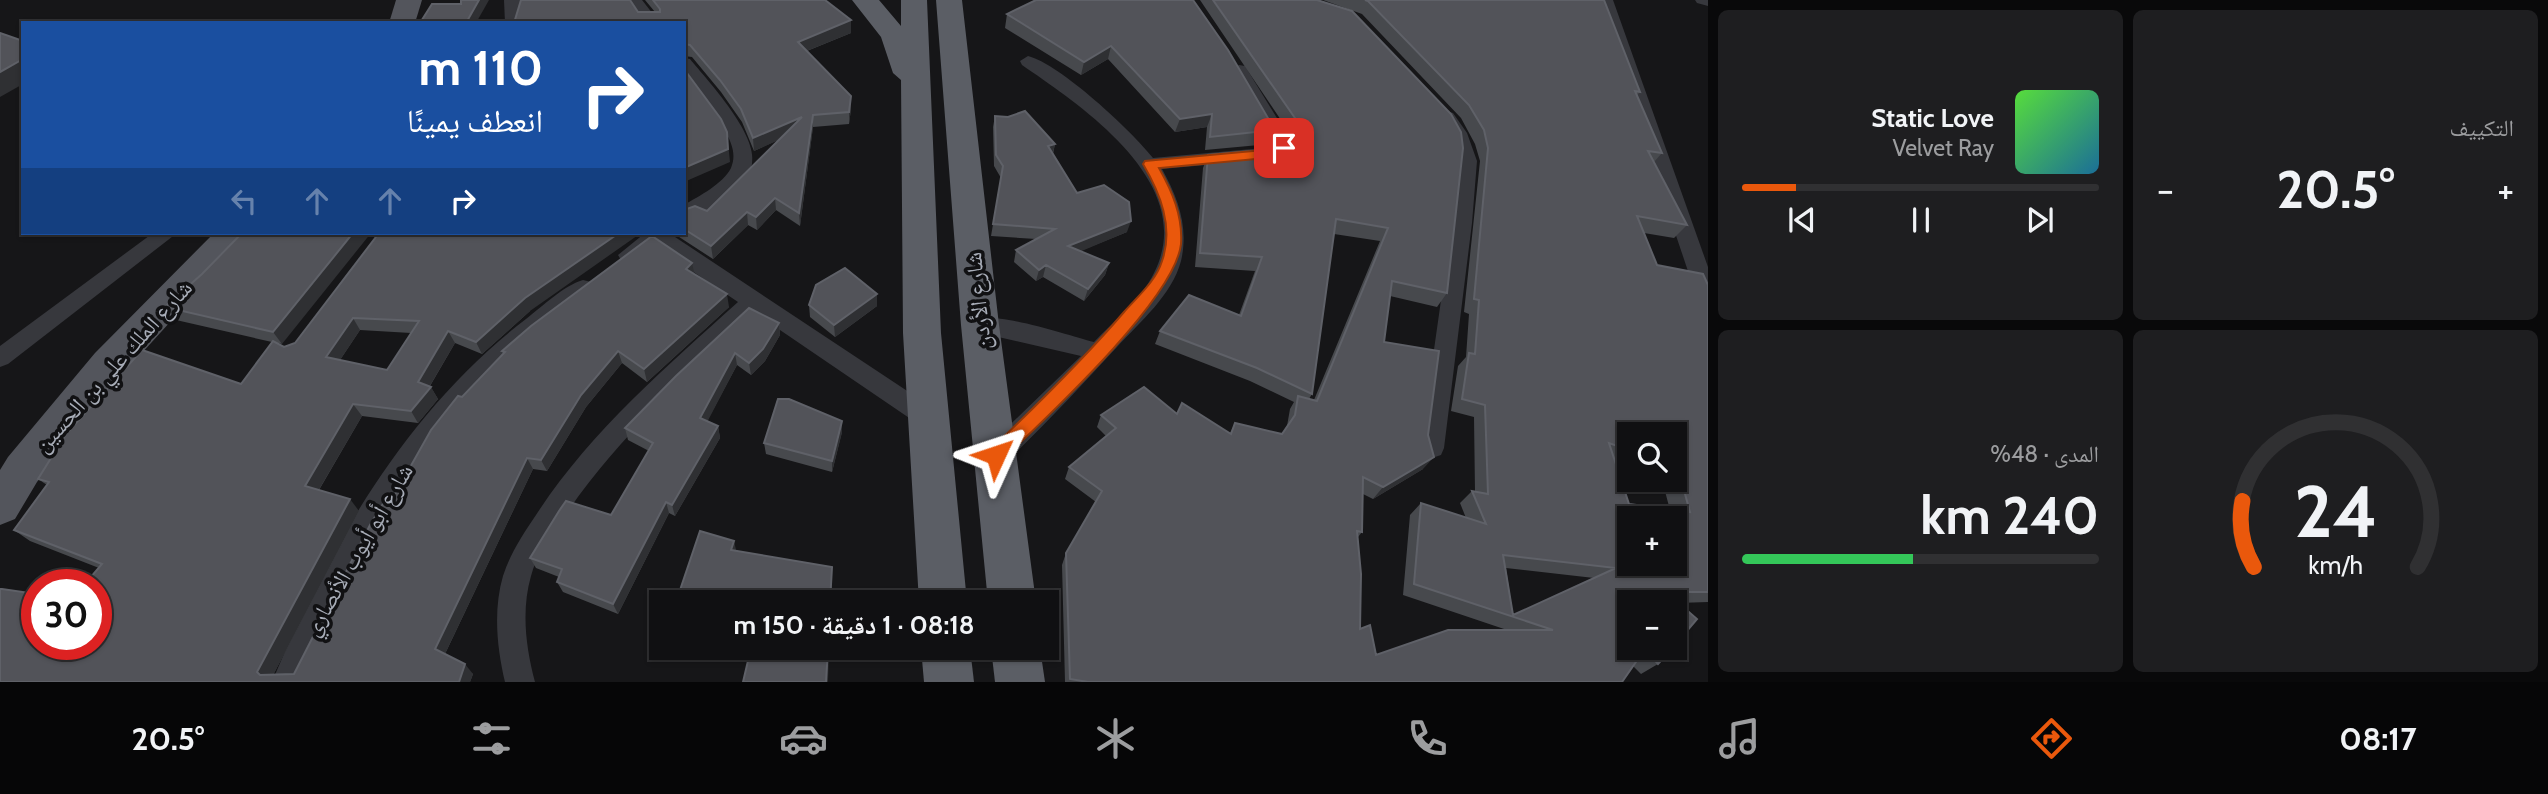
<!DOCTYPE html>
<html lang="ar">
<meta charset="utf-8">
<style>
:root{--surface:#101012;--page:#1e1e20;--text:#f1f3f6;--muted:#9c9d9f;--line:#303032;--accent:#ea580c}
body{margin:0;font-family:Cabin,"Noto Naskh Arabic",sans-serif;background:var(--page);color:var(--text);direction:rtl;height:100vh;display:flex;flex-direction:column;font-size:26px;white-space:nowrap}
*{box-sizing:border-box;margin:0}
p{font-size:23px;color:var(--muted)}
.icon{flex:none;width:38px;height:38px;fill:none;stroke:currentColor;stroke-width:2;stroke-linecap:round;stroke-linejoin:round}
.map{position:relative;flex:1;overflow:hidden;direction:ltr}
.sheet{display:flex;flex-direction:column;gap:10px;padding:10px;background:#09090a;width:840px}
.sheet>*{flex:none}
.hud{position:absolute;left:21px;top:21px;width:665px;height:214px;border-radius:0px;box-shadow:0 2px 5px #0004,0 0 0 2px var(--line);direction:rtl;background:#1a4fa0;color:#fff;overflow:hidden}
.fabs{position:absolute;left:1617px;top:422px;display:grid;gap:14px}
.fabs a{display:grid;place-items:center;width:70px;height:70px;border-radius:0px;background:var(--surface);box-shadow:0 2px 5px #0004,0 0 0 2px var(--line);font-size:35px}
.speed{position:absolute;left:21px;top:569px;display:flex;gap:14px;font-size:35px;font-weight:700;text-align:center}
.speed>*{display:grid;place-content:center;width:91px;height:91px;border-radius:50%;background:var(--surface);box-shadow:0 2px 5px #0004,0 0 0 2px var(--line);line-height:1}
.speed .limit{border:10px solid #d22;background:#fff;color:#111}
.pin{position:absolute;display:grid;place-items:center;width:60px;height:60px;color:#fff;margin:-30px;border-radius:14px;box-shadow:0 4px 10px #0006}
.me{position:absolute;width:77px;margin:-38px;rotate:48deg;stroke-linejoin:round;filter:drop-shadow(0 0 5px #0008)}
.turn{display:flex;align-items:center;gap:24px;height:147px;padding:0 28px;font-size:32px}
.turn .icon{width:91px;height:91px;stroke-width:2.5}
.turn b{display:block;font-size:49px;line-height:60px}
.lanes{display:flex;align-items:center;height:66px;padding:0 28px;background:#0003;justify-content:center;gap:35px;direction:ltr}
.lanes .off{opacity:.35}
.big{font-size:52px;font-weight:700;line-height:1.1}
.sheet .widget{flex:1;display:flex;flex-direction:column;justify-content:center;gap:10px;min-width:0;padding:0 24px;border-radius:10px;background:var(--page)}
.sheet .dial{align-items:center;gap:0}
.dial svg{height:182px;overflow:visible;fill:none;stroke:var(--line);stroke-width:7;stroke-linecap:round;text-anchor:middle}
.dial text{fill:var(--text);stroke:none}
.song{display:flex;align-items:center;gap:21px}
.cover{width:84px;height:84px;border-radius:10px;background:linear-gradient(135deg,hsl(110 70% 55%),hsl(200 70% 35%))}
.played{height:7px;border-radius:4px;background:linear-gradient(90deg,var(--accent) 15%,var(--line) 15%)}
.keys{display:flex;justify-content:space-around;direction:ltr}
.heat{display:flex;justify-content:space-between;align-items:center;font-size:38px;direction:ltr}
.charge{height:10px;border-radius:5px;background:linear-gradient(90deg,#34c759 48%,var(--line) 0)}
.sheet .tiles{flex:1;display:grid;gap:10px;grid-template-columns:repeat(2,1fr)}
.trip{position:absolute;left:649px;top:590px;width:410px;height:70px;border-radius:0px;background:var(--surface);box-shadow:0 2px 5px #0004,0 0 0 2px var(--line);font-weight:700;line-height:70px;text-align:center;direction:rtl}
.tabs{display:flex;height:112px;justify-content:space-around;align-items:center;background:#060607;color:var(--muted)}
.tabs .icon{width:49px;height:49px}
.tabs .on{color:var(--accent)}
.tabs b{font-size:32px;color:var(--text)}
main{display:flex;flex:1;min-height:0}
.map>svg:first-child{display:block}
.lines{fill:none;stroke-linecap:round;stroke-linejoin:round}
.minor{fill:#37383d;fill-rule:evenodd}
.primary{fill:#53555c;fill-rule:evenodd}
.trunk{fill:#5b5e65;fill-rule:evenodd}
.wall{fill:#47494d;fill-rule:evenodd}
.shaded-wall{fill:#2f3033}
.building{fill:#525359;stroke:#5f6168;stroke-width:2;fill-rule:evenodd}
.route{fill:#ea580c;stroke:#983908;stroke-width:2}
.labels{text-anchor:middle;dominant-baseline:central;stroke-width:7;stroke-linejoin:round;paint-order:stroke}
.street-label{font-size:23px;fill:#a8adb8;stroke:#111113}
</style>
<main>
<section class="sheet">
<div class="tiles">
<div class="widget"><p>التكييف</p>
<div class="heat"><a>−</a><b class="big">20.5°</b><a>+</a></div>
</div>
<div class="widget">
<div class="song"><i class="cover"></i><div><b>Static Love</b><p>Velvet Ray</p></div></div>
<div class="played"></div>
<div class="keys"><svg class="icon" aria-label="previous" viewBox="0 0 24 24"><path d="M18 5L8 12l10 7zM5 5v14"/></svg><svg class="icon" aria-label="pause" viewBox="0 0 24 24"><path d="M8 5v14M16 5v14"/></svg><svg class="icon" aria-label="next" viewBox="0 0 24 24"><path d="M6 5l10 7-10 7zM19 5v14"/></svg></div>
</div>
<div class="widget dial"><svg viewBox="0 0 100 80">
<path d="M14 69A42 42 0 1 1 86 69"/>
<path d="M14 69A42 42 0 0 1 9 40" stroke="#ea580c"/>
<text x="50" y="56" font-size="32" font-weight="700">24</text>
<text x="50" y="72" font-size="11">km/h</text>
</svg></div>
<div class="widget"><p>المدى · 48%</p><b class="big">240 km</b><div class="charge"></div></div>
</div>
</section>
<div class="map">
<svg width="1708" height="682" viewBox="0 0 1708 682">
<rect width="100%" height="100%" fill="#161618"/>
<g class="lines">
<g class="minor">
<polygon points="504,0 520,0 521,23 505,23"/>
<polygon points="626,0 642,0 660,23 643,23"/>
<polygon points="1597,0 1613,0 1708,267 1708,306 1700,304 1697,298"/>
<polygon points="1695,0 1708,0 1708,6 1697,3"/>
<path d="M1028,56C1060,64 1132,131 1153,158L1274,147L1271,136L1230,70L1239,65L1245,66L1293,144L1289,156L1282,158L1162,169C1178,198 1189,227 1181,261C1172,295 1140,322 1117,347C1081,386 1044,426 1005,463L996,466L987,463L983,455L987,447L1081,356L972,331L969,325L972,319C997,311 1067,335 1094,342C1115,320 1141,300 1154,273C1199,184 1083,107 1022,65L1020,61Z"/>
<path d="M684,58L690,59C708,81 758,134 752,164C749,178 736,188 725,196C713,205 699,218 684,222V205C699,196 723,184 731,168C746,137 692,97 684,74C683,70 684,62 684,58Z"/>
<polygon points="1447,111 1453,113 1467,133 1477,161 1472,223 1444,448 1441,455 1432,458 1423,455 1420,448 1452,223 1457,161 1449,133 1438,117"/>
<polygon points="153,233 177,233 8,364 0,367 0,346"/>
<path d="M645,233H669L939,412L942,419L939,426L930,429L921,426L755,313C685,378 615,440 562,520C551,537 536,556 531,576C521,611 526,648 535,682H505C497,648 493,610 503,576C510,554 523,534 536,515C590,432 665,368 738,302L655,246L635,260H621L618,255Z"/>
<path d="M583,280L591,282L594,288L591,294C553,321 516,349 484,382C402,464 347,576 302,682H272C329,545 407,410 526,319C543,306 563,286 583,280Z"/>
</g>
<g class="primary">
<polygon points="396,0 422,0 415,23 389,23"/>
<polygon points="214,233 251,233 91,409 37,482 15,519 0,525 0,470 8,457 95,353"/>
</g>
<g class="trunk">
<polygon points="852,0 879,0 901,26 901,0 927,0 941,333 967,602 919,602 903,333 901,80 893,73 881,37"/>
<polygon points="936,0 962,0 999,325 1036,602 988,602 961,325"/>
<polygon points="921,648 970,648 974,682 924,682"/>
<polygon points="991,648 1040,648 1045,682 995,682"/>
</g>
</g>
<g class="wall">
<polygon points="645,0 825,0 851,20 851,33 807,51 851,109 849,124 813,127 800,226 776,210 757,230 748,225 713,259 673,233 684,233 684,210 707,211 778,140 754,151 742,122 721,92 692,57 684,56 684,23 638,12 655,12"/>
<polygon points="1036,0 1275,130 1270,144 1205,150 1207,127 1175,132 1108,59 1081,75 1005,28 1007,14"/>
<path d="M1200,0H1317L1447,293L1437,307L1390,296L1384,342L1423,469L1373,499L1363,494L1362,532L1358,537L1360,629L1376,655L1507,630L1403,595L1410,515L1421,503L1466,518L1460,503L1472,491L1475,492L1474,417L1451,411L1458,366L1466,357L1469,314L1464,312L1480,161L1475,144L1461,118L1362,14L1323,0H1604L1640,92L1637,95L1662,153L1654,162L1687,225L1674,238L1644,233L1657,265L1708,285V602L1678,603L1673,648L1658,664L1641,674L1633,666L1622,682H1065L1062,565L1066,553L1096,502L1065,479L1069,467L1106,436L1097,427L1101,415L1177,414L1230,433L1235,423L1282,434L1287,426L1290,409L1294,402L1250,381L1155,344L1160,331L1239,315L1255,271L1195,267L1203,168L1208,155L1285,148L1293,145L1294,144L1291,135ZM1334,234L1380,241L1314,400L1309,399L1312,394ZM1629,434H1675V480H1662L1670,510L1629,504L1615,462L1629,467ZM1506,568L1594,578L1513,615Z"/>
<polygon points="995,116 1055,144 1053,154 1077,193 1127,232 1080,251 1109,263 1105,275 1084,301 1043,277 1036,281 1014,262 1016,250 1036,239 991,236 1001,178 994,166 993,127"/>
<path d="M242,233L282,344L277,343L284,347L295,343L379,233L530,311L482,354L455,343L430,386L438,399L418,423L362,416L319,490L359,511L273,675L294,674L390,503L462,397L503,354L502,351L694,274L729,307L647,382L622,363L586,407L547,471L533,469L445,654L473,674L470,682H0L37,644L99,568L30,541L14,530L47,485L38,479L241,384L272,342L176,320L165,307L202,274ZM360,330L411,333L387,370L340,360Z"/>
<polygon points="877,294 877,306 835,337 810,317 809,305"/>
<polygon points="779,323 780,335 765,361 751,375 737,365 707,421 718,426 720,438 675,516 669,513 618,614 563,592 557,582 559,577 536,568 530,558 611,515 649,451 628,440 625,428"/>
<polygon points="842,432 832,472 766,454 764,443"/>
</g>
<g class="shaded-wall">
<polygon points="479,0 489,0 476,23 466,23"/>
<polygon points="851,20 851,33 799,54 798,42"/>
<polygon points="1111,46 1108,59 1081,75 1084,62"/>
<polygon points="23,59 23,84 0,97 0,72"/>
<polygon points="851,96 851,109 849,124 849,112"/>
<polygon points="1212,114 1207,127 1175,132 1180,119"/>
<polygon points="813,115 813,127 800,226 799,213"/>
<polygon points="802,117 803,129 754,151 753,138"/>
<polygon points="727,132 730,162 684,182 684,168"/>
<polygon points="1055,144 1052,156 1048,146"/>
<polygon points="775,198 776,210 757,230 756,217"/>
<polygon points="747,212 748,225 713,259 711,246"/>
<polygon points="1131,221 1127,232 1065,258 1068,246"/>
<polygon points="353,233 371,233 282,344 273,332"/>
<polygon points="619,233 641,233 530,311 482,354 476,342 525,298"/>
<polygon points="692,263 695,276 686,269"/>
<polygon points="1109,263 1105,275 1084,301 1088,289"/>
<polygon points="1046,265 1043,277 1036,281 1039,270"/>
<polygon points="727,294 729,307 647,382 644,369"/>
<polygon points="877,294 877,306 835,337 834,325"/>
<polygon points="353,318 360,330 334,369 326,357"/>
<polygon points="779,323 780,335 765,361 751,375 749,363"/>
<polygon points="448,331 455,343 425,394 418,382"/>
<polygon points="618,351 622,363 586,407 547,471 541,460 581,395"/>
<polygon points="735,353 737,365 703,430 700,418"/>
<polygon points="431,387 438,399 418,423 411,411"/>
<polygon points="353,404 362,416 314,498 305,486"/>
<polygon points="842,421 842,432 832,472 832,461"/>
<polygon points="718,426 720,438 675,516 672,505"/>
<polygon points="1434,457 1423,469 1373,499 1383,487"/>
<polygon points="527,458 533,469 443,658 435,649"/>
<polygon points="350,499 359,511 270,681 260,675 257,672"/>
<polygon points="666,502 669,513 618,614 613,604"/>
<polygon points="734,541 737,554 731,550"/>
<polygon points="832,567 832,602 830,602"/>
<polygon points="828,648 829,648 828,682 826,682"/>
<polygon points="465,664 473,674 470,682 459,682"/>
</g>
<g class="building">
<polygon points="461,0 479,0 466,23 420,23 432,4 461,4"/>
<polygon points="521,0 630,0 638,12 660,12 660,9 653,0 825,0 851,20 798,42 851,96 849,112 813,115 799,213 775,198 756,217 747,212 711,246 684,229 684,210 695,206 707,211 802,117 753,138 741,109 720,80 690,45 684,44 684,23 514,23"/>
<polygon points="1036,0 1193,0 1228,50 1275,130 1210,137 1212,114 1180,119 1111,46 1084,62 1007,14"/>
<path d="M1213,0H1317L1352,11L1451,114L1461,132L1463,148L1447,293L1392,281L1384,342L1439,351L1428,435L1434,457L1383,487L1363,477L1362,532L1357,531L1361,574L1360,629L1370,625L1376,655L1448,630H1553L1414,584L1421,503L1486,524L1472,491L1488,494L1485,405L1462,399L1469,353L1475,354L1479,300L1474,299L1488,148L1484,130L1469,105L1368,1L1365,0H1604L1640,92L1635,91L1662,153L1648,151L1687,225L1637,216L1657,265L1703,274L1708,285V592H1666L1697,619L1675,645V602H1629V648H1673L1658,664L1645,649L1622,682H1088L1070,679L1066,553L1102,491L1069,467L1116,428L1101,415L1144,387L1177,414L1182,403L1231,434L1235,423L1282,434L1295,415L1298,396L1317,401L1388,228L1336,219L1312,394L1257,368L1160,331L1189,295L1241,316L1262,257L1200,253L1208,155L1285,148L1293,145L1302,134L1297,121ZM1629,434H1675V464L1677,465L1690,512L1629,504L1609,443L1629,450ZM1629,518H1675V564H1629ZM1503,555L1616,568L1513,615Z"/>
<polygon points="0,33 23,41 23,59 0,72"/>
<polygon points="684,69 721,119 727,132 728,149 684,168"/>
<polygon points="1025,111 1055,144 1048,146 1077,193 1104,185 1129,202 1131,221 1068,246 1109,263 1088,289 1046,265 1039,270 1016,250 1055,229 993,224 1003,166 996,155 995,116 1008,117"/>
<polygon points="242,233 353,233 273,332 165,307 202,274"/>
<path d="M379,233H619L525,298L476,342L448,331L418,382L431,387L411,411L353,404L305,486L350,499L257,672L260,675L294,674L370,525L384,502L390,503L431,430L458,396L462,397L505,352L502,351L531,326L652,236L692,263L686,269L727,294L644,369L618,351L581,395L541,460L527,458L435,649L465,664L459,682H0V589H2L37,594V644H96V584H85L102,564L14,530L49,482L38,479L66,434L142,350L241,384L273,341L284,347L295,343ZM353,318L419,321L387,370L326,357Z"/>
<polygon points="845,268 877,294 834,325 809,305 816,285"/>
<polygon points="749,308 779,323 763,349 749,363 735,353 700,418 718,426 672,505 666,502 613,604 557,582 562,569 530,558 559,511 566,501 611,515 653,443 625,428 676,376"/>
<polygon points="778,399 789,399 842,421 832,461 764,443"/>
<polygon points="700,531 734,541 731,550 832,567 830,602 676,602"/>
<polygon points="751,648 828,648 826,682 743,682"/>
</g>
<path class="route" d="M1284,144L1290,148L1278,157L1159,168C1172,191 1183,216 1181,244C1175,299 1045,419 1002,460H990L987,455L990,450C1037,405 1082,361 1124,312C1138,296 1156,281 1162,261C1174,227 1160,193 1143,164L1145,161L1275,149Z"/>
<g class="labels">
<g class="street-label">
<text transform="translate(978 301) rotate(-96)">شارع الأردن</text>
<text transform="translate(113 366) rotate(-48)">شارع الملك علي بن الحسين</text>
<text transform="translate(358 550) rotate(-60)">شارع أبو أيوب الأنصاري</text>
</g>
</g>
</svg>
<div class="fabs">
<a><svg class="icon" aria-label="search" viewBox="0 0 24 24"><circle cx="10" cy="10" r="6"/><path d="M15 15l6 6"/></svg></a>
<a>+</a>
<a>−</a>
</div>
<div class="speed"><div class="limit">30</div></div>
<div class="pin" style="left:1284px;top:148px;background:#d93025"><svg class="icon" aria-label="arrive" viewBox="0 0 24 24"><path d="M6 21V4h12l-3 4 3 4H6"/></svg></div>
<svg class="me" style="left:996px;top:455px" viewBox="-20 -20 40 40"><path d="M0-17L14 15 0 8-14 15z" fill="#ea580c" stroke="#fff" stroke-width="4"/></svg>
<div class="trip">08:18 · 1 دقيقة · 150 m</div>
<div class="hud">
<div class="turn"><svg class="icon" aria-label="right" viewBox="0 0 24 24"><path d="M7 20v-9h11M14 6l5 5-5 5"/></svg><div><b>110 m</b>انعطف يمينًا</div></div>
<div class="lanes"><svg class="icon off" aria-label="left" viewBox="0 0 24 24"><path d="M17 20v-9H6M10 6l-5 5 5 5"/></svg><svg class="icon off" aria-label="ahead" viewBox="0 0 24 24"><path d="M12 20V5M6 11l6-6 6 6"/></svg><svg class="icon off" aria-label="ahead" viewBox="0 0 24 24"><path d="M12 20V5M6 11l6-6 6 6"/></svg><svg class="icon" aria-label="right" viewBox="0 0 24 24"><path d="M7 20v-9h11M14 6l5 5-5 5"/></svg></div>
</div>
</div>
</main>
<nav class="tabs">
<b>08:17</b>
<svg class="icon on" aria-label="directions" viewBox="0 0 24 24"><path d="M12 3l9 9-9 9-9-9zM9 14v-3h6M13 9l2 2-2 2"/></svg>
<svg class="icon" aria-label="music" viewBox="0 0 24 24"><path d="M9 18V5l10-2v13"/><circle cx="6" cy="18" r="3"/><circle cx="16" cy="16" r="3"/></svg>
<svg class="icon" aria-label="phone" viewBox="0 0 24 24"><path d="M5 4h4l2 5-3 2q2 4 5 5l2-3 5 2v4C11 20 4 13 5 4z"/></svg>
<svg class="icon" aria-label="climate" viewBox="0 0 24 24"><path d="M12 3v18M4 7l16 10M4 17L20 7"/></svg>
<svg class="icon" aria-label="car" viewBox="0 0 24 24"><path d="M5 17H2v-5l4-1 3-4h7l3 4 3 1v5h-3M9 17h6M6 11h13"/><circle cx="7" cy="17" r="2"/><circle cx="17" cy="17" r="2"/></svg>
<svg class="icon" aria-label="filters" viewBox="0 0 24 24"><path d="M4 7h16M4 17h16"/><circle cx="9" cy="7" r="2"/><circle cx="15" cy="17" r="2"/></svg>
<b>20.5°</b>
</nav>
